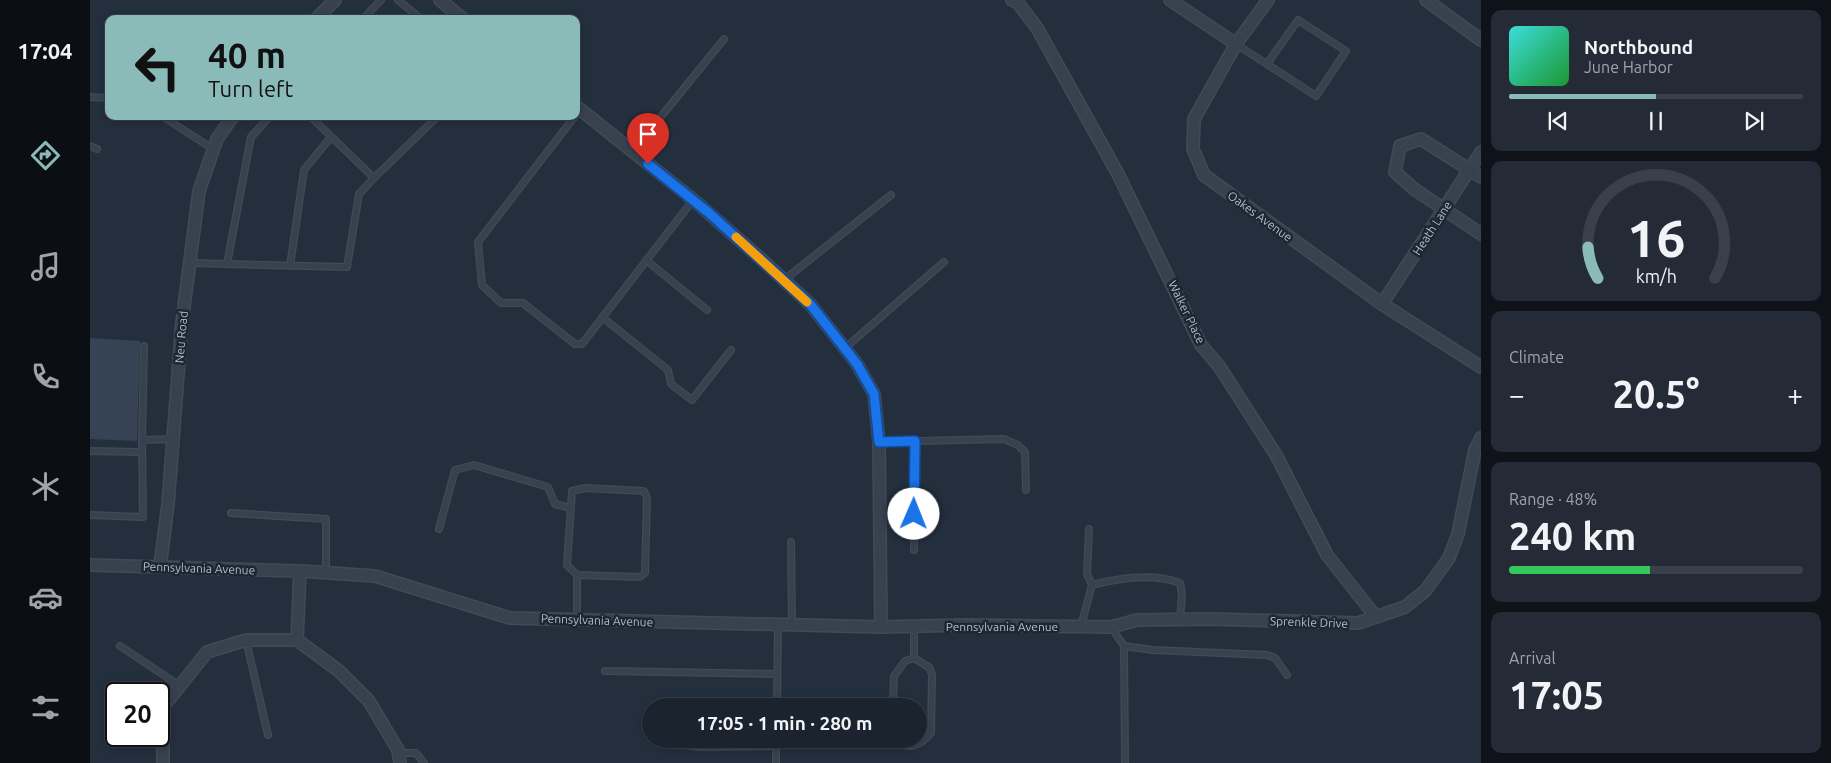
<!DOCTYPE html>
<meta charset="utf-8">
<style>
:root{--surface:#1b232e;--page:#242b36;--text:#f1f3f6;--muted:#a0a4aa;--line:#39404a;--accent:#8bbbb9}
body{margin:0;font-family:Ubuntu,sans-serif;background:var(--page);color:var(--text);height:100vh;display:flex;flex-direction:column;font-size:19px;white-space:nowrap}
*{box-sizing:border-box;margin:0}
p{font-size:16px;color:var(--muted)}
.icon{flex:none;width:28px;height:28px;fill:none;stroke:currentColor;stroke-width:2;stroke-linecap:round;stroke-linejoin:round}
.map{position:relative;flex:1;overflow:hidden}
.details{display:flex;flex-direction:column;gap:10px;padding:10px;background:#0f1319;width:350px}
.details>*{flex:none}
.hud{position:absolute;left:15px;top:15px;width:475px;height:105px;border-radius:10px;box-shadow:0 2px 8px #0003,0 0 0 1px var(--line);background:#8bbbb9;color:#111;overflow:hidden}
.speed{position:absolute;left:15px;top:682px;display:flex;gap:10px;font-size:25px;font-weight:700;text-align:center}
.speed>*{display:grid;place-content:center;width:65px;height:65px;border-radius:50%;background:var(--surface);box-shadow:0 2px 8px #0003,0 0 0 1px var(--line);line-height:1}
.speed .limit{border:2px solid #111;border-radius:8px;background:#fff;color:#111}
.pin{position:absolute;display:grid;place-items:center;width:42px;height:42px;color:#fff;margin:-51px -21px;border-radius:50% 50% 50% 0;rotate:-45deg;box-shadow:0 0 5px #0007}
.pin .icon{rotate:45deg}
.me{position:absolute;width:55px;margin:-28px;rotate:1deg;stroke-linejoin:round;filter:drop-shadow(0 0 4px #0008)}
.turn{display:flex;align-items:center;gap:18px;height:105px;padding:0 20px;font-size:22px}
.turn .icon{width:65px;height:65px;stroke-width:2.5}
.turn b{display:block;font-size:35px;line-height:42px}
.big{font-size:38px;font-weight:700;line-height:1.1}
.details .card{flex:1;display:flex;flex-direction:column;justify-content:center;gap:8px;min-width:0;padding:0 18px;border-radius:10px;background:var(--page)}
.details .dial{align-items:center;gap:0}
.dial svg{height:130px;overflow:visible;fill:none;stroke:var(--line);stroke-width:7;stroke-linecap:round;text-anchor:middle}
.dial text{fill:var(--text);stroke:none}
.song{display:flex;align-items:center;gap:15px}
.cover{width:60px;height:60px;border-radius:8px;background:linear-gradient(135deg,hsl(180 70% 55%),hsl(130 70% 35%))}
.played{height:5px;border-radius:2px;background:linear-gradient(90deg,var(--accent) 50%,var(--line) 50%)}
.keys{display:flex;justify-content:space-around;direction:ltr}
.heat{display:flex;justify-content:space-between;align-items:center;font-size:28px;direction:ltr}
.charge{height:8px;border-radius:4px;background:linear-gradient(90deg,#34c759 48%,var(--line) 0)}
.trip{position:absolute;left:552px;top:698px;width:285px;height:50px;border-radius:25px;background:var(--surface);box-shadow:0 2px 8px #0003,0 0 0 1px var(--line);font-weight:700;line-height:50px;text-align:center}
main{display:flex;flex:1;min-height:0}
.menu{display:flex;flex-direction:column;width:90px;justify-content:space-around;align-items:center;background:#0b0e12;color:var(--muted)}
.menu .icon{width:35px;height:35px}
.menu .active{color:var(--accent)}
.menu b{font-size:22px;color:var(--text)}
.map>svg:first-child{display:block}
.building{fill:#364354}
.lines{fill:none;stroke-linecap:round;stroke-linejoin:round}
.lane-casing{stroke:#414a57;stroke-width:8}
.street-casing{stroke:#414a57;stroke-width:14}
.lane{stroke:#38414e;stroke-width:5.5}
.street{stroke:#38414e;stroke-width:11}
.route-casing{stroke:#114b97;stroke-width:12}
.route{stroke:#1a73e8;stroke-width:9}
.slow{stroke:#f59e0b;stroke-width:9}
.labels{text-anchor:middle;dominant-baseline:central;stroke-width:5;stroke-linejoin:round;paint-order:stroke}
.street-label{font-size:12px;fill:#b4bcc9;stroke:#1d2633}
</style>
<main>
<nav class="menu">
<b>17:04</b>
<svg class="icon active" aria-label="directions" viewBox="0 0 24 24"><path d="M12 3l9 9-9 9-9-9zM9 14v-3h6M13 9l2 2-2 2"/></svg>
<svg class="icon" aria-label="music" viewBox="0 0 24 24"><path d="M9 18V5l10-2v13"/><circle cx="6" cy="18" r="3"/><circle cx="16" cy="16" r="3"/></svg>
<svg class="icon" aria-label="phone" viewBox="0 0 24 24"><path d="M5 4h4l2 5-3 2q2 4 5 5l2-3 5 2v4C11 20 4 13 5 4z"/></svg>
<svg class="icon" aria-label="climate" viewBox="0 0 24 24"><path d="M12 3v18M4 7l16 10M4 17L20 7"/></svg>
<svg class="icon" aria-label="car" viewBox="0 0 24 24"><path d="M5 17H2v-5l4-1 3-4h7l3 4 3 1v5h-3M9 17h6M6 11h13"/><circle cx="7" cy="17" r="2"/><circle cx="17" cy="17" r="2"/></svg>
<svg class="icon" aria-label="filters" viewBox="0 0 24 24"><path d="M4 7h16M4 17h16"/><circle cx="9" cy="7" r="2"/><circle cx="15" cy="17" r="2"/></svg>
</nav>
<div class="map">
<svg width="1391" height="763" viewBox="0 0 1391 763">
<rect width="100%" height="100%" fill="#242f3e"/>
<polygon class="building" points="0,338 50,341 47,441 0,439"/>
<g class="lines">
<defs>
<g id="lane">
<polyline points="308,0 331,19"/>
<polyline points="273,19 291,0"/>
<polyline points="1146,44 1226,96 1256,51 1208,20 1177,64"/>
<polyline points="0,97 19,98"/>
<polyline points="72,116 123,149"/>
<polyline points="220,116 284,178 348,116"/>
<polyline points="485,116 388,242 392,285 411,303 433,303 485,344 492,344 603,200"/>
<polyline points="0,146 7,149"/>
<polyline points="543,151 634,39"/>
<polyline points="556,260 617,310"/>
<polyline points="100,263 257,267 269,194 284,178"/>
<polyline points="137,264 161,137 180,116"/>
<polyline points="200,266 214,170 241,137"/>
<polyline points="694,280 801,195"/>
<polyline points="512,317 578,370 581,384 602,400 641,350"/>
<polyline points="755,348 854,262"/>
<polyline points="52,440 54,346"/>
<polyline points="789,442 914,439 928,445 935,452 936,490"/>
<polyline points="0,451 51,452"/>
<polyline points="141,513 236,519 236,573"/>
<polyline points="0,515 53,517 52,440 83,439"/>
<polyline points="349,529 365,470 384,465 458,487 465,504 481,508"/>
<polyline points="999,529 997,574 1002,585"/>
<polyline points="701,542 702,625"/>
<polyline points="824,550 825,441"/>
<polyline points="487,575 550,577 555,573 557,498 554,491 495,488 482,491 477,565 487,575 487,620"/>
<path d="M991,626L1002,585C1029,578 1063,573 1090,583L1092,595L1090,619"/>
<polyline points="1021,627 1034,646 1063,650 1177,655 1185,658 1197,675"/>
<polyline points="156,640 178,735"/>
<polyline points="30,646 90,686"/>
<polyline points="1034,646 1035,762"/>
<polyline points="824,658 824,627"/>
<polyline points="515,671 687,674"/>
<polyline points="687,706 688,625"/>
<path d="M803,706L804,676L815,661L824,658L840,668L842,675L841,733C831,745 818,752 806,739"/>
<polyline points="586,739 594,745 611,747 686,746"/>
<polyline points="309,753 326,753 334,763"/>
<polyline points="686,763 686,739"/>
</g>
<g id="street">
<polyline points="350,0 373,19"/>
<polyline points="922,0 928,3 947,28 1028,174 1111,345 1129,366 1186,455 1237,555 1286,617"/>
<polyline points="1080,0 1146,44"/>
<polyline points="1178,0 1146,44 1104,119 1103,149 1114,175 1292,304 1391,367"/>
<polyline points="1336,0 1391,40"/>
<polyline points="226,19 245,0"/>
<polyline points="486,106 606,202 671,259 720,304 767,364 784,394 789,442 791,627"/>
<polyline points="1391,177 1331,139 1310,146 1305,172 1324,189 1391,234"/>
<polyline points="1292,304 1391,152"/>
<polyline points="0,565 210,571 285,576 420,618 791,627 875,625 1021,627 1047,620 1121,619 1268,623 1315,607 1335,591 1359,558 1368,534 1385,450 1391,438"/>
<polyline points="70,567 78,504 92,322 109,191 127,139 143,116"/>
<polyline points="207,640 210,571"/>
<polyline points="73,763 73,707 117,652 156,640 207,640 249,671 279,701 308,750 310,763"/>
</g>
</defs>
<use href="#lane" class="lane-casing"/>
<use href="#street" class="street-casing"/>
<use href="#lane" class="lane"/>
<use href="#street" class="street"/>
</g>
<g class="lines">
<defs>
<polyline id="route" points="558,164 619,213 720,304 767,364 784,394 789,442 825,441 824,514"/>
</defs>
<use href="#route" class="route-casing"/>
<use href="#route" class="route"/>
<polyline class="slow" points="646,237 717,302"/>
</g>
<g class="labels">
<g class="street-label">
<text transform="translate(1170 216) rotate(36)">Oakes Avenue</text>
<text transform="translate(1342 228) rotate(-57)">Heath Lane</text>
<text transform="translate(1097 312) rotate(64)">Walker Place</text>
<text transform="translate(91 337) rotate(-85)">Neu Road</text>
<text transform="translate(109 568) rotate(2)">Pennsylvania Avenue</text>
<text transform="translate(507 620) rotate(2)">Pennsylvania Avenue</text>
<text transform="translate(1219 622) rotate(2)">Sprenkle Drive</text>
<text x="912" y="626">Pennsylvania Avenue</text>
</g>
</g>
</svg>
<div class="speed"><div class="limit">20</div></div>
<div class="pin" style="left:558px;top:164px;background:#d93025"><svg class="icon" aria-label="arrive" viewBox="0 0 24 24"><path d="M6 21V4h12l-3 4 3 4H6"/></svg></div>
<svg class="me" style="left:824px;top:514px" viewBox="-20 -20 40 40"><circle r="19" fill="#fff"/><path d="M0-13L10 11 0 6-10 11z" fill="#1a73e8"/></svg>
<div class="trip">17:05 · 1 min · 280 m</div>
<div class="hud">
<div class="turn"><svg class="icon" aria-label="left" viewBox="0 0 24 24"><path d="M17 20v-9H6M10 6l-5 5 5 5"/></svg><div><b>40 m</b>Turn left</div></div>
</div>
</div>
<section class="details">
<div class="card">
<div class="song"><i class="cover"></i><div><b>Northbound</b><p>June Harbor</p></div></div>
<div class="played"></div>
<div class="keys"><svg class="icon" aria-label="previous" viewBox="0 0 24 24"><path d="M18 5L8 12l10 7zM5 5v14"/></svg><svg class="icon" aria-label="pause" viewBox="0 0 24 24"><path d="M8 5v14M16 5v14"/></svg><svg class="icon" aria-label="next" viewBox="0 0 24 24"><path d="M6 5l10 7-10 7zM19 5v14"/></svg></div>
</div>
<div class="card dial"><svg viewBox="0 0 100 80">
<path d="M14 69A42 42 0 1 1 86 69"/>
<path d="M14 69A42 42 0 0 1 8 50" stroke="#8bbbb9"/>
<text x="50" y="56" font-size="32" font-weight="700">16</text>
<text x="50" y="72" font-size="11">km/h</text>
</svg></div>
<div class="card"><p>Climate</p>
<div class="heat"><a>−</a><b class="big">20.5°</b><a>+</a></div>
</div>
<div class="card"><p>Range · 48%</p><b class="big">240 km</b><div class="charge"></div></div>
<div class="card"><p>Arrival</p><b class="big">17:05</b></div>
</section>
</main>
